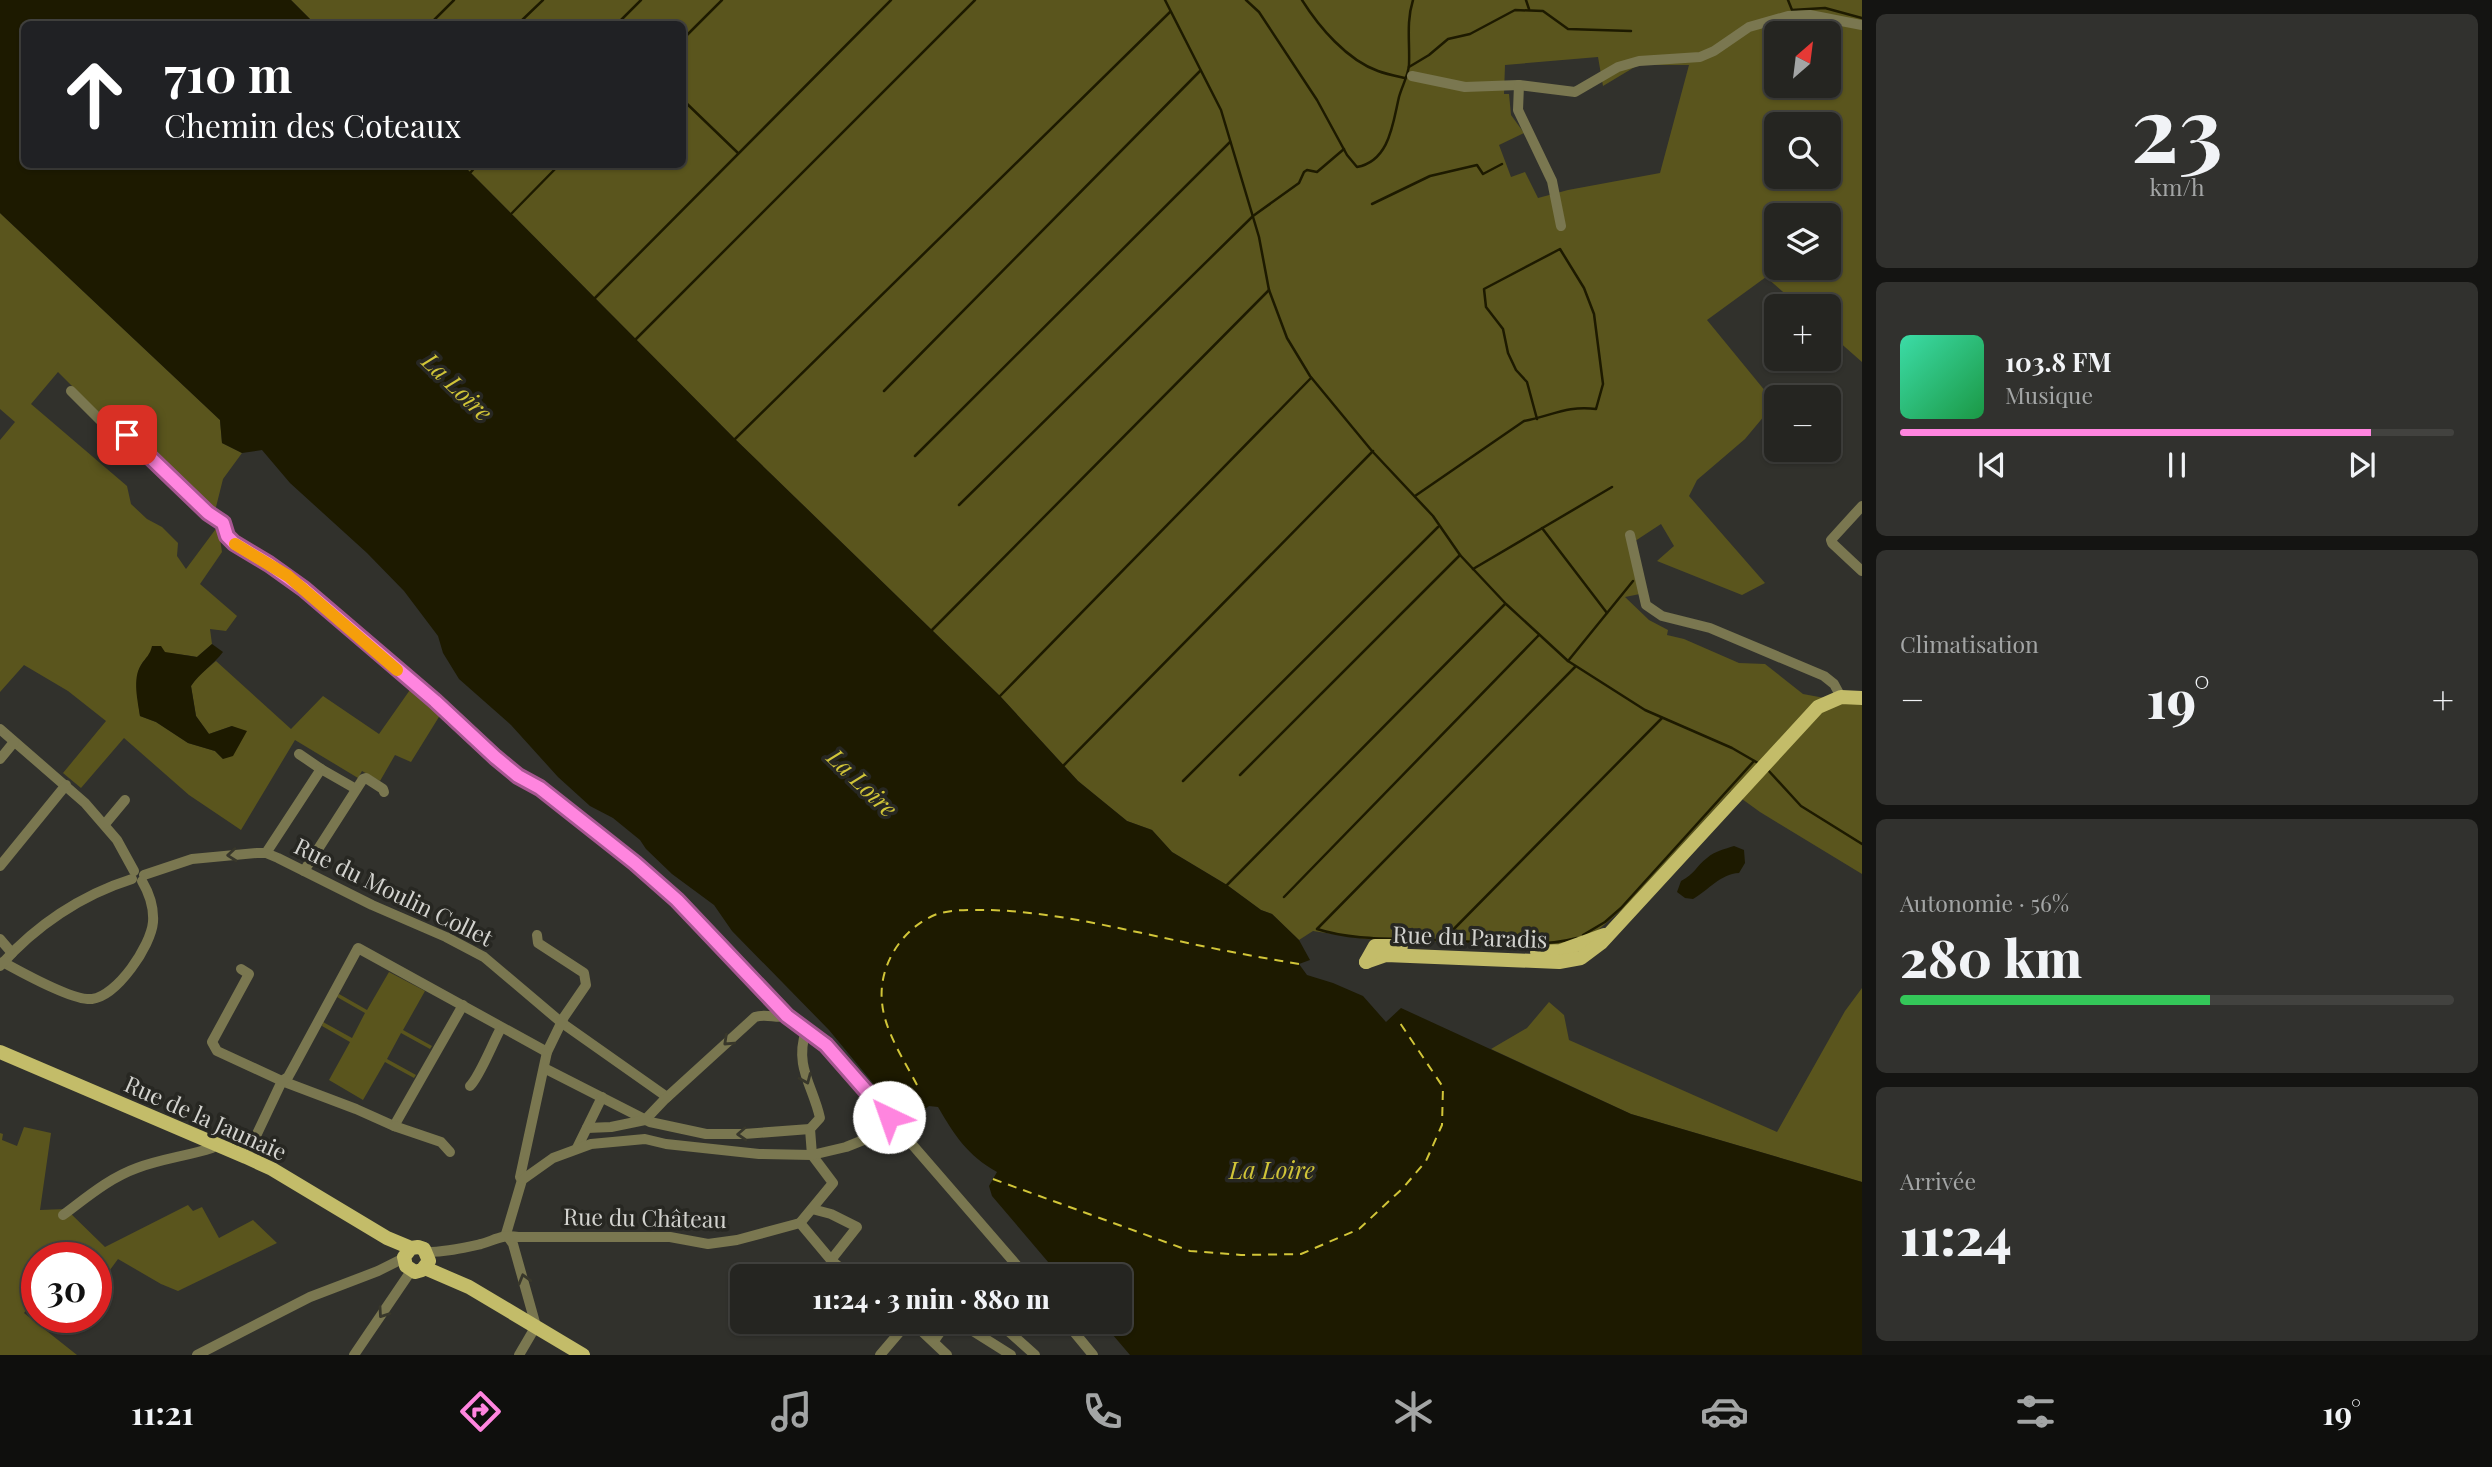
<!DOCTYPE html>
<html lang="fr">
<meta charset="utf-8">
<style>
:root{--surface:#252521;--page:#31312e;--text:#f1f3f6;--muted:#a3a5a5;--line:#42423f;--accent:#ff85df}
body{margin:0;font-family:"Playfair Display",serif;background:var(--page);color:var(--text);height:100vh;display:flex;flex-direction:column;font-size:26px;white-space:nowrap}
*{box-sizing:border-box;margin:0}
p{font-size:23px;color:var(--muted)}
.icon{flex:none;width:38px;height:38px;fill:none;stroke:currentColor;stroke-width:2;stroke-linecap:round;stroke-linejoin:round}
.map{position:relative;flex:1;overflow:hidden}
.sheet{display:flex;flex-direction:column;gap:14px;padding:14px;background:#141412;width:630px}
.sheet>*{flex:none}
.banner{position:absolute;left:21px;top:21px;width:665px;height:147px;border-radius:10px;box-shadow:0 2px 5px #0004,0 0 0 2px var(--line);background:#202124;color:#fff;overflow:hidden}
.needle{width:46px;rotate:28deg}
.fabs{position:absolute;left:1764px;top:21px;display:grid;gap:14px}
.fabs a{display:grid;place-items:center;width:77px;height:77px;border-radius:10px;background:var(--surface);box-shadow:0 2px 5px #0004,0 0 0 2px var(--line);font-size:35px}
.speed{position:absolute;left:21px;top:1242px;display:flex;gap:14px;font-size:35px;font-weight:700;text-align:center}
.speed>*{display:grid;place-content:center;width:91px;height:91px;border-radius:50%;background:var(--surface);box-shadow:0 2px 5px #0004,0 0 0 2px var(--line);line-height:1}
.speed .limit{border:10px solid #d22;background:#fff;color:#111}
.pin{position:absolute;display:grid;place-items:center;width:60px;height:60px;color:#fff;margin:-30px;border-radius:14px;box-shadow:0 4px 10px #0006}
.me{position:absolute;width:77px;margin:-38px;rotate:318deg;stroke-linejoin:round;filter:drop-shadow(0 0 5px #0008)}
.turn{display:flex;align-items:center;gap:24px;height:147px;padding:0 28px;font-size:32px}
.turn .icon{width:91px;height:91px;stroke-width:2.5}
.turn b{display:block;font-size:49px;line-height:60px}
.big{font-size:52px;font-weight:800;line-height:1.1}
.sheet .widget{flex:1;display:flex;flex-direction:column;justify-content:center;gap:10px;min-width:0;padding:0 24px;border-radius:10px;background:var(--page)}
.sheet .dial{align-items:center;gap:0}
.dial b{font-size:91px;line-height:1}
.song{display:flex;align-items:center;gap:21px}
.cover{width:84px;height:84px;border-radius:10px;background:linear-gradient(135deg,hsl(160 70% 55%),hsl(140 70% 35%))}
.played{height:7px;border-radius:4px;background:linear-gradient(90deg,var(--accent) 85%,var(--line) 85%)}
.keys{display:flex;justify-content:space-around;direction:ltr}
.heat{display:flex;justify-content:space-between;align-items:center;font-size:38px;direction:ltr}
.charge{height:10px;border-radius:5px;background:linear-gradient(90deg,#34c759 56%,var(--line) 0)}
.trip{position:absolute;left:730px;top:1264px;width:402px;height:70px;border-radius:10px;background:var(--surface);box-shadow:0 2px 5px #0004,0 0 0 2px var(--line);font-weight:800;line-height:70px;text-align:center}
.tab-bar{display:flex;height:112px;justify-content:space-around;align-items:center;background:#0f0f0d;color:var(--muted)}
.tab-bar .icon{width:49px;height:49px}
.tab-bar .current{color:var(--accent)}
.tab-bar b{font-size:32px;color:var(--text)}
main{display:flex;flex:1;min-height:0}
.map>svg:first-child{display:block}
.green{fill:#5a551d;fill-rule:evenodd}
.water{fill:#1d1a00}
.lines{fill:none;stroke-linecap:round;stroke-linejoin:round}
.stream{stroke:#1d1a00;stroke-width:2.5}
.ferry{stroke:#d1c538;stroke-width:2;stroke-dasharray:9 7;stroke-linecap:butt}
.minor{stroke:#7a7750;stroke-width:10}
.major{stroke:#c3bc69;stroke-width:14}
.oneway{stroke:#38372b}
.route-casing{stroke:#a65691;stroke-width:18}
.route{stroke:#ff85df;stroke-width:12}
.slow{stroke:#f59e0b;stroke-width:12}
.labels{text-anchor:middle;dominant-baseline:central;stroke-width:7;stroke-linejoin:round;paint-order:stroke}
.street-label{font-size:23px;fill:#d3d3cf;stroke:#272722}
.water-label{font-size:24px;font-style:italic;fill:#d1c538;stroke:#272722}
</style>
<main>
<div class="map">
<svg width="1862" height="1355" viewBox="0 0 1862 1355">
<rect width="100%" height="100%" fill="#31312c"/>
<g class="green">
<path d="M291,0H1862V362L1829,333V306H1799L1766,277L1707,320L1775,403L1745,439L1697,480L1689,496L1765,583L1742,595L1657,561L1674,546L1661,524L1629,545L1640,594L1625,597L1649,620L1668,630L1667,635L1684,639L1739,663L1765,664L1803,694L1862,705V874L1760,812L1731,791L1626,906L1597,931L1583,939L1551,946L1366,939L1313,931L1299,940L1272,914L1261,910L1227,885L1172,852L1152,830L1127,821L1078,781L1000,696L735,439L463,165L682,164V24H315ZM1776,33H1829V86H1776ZM1598,57L1603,86L1638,65H1689L1660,173L1568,190L1538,198L1525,172L1511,177L1499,145L1524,133L1511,115L1509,94H1504L1505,65ZM1776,124H1829V177H1776ZM1776,215H1829V268H1776Z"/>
<path d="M0,213L220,420L222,443L242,453L223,479L215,511L140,441L102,416L58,372L31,404L127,486L131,504L147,519L162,527L178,543L177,556L186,569L218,526L222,552L200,584L237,616L226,631L210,629L212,644L197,657C139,646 132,659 140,716L156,722L188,743L215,751L223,759L232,726L209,734L196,716L191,686L198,676L216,661L291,729L323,696L379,734L412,687L442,712L411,762L395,755L380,781L362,771L358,778L295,740L241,830L189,795L124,738L81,788L63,773L106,721L68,691L24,665L0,692V440L15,422L0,409Z"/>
<polygon points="389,972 425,991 403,1030 432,1046 430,1049 401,1033 387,1059 416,1075 414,1078 385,1062 363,1100 329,1080 350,1042 322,1026 323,1022 352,1038 365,1013 337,997 339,994 367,1010"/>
<polygon points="1862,988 1862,1182 1631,1114 1491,1049 1527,1028 1549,1002 1564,1015 1569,1040 1777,1132 1845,1011"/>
<polygon points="24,1127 51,1133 40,1210 66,1209 105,1247 188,1205 193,1211 202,1207 219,1238 253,1220 277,1243 178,1291 161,1284 118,1259 96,1289 96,1258 37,1258 37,1296 24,1313 77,1355 0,1355 0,1133 3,1134 2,1140 17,1146"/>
</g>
<g class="water">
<path d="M0,0H291L315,24H24V164L463,165L735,439L1000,696L1078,781L1127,821L1152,830L1172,852L1227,885L1261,910L1272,914L1299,940L1310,960L1299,964L1307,975L1333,983L1363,996L1386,1022L1401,1008L1631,1114L1862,1182V1355H1130L1101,1321H1120V1276H1060L992,1196L989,1186L997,1172C967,1155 955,1136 938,1107L929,1106L921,1112C914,1111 898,1101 893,1096L886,1099L829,1030L732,931L714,905L672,874L646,849L640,840L613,818L590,806L558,777L511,725L459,679L443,653L438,636L404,591L367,553L290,483L262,450L242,453L222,443L220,420L0,213Z"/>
<path d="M212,644L223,652C213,665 200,673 191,686L196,716L209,734L232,726L247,731L233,756L223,759L215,751L188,743L156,722L140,716C138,701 132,679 141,665C146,657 150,655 152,646H161L165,652L197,657Z"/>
<path d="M1734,846L1744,850L1745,863L1739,873C1720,874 1709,890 1693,899L1685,898L1677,892L1681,881C1695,874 1696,866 1707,858C1715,851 1725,849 1734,846Z"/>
</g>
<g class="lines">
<g class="stream">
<polyline points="1165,0 1221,110 1259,237 1269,290 1287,338 1310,376 1372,451 1433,516 1460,555 1506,604 1568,661 1645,710 1732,748 1758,763"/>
<path d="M1246,0L1259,12L1317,100L1347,155L1357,167C1390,161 1393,122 1399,97C1402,86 1408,76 1409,65C1410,43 1406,22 1413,0"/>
<path d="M1302,0C1319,27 1347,60 1378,71C1386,74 1396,76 1405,78"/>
<polyline points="1526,0 1529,9"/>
<polyline points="1788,0 1792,10 1825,8 1862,18"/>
<polyline points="430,24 454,0"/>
<polyline points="518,24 543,0"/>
<polyline points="617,24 641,0"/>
<polyline points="682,40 722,0"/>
<polyline points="1409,67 1429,55 1448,39 1470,34 1515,10 1543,11 1568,29 1631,31"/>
<polyline points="682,99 738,153"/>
<polyline points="471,172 478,164"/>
<polyline points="1372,204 1430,176 1477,165 1483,174 1502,164"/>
<polyline points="512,213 560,164"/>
<polyline points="595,298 891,0"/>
<polyline points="636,339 975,0"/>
<polyline points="884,391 1200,71"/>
<polyline points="735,439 1170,12"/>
<polyline points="915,456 1230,142"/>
<path d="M1415,496L1524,421C1551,416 1568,405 1596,409L1603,384L1594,314L1584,288L1560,249L1484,289L1486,307L1503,329L1508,353L1516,370L1527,382L1537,419"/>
<polyline points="959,505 1253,216 1299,183 1304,172 1307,170 1317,172 1344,149"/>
<polyline points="1542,528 1607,613"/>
<polyline points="1473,569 1612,487"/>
<polyline points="932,630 1269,290"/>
<polyline points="1568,661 1633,581"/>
<path d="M1575,667L1317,929C1354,941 1396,938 1436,940C1478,941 1537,949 1577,938"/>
<polyline points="1000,696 1311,378"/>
<polyline points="1064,765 1373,451"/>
<polyline points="1767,769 1801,806 1862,844"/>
<polyline points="1240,775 1460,555"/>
<polyline points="1183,781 1438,527"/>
<polyline points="1227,885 1505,604"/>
<polyline points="1284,897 1539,635"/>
<polyline points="1583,935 1605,922 1621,908 1754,761"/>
<polyline points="1443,940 1662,718"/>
</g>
<g class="ferry">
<path d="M917,1085C904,1060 884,1030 882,1002C878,965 903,927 937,914C954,909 973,910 990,910C1052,912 1113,927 1174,940C1215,949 1257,957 1299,964"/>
<polyline points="993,1179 1190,1251 1241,1255 1301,1254 1359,1229 1403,1188 1426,1161 1442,1125 1443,1087 1400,1023"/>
</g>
<g class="minor">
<polyline points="1412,76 1465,87 1519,85 1575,92 1618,67 1639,61 1700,57 1714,51 1749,27 1788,16 1810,15 1862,25"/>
<polyline points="1519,85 1518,110 1552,181 1561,226"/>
<polyline points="71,391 104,424 135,440 208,513 223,523 227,536 234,543 269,564 305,589 435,701 495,757 518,776 539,787 660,884 719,942 787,1016 826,1045 1026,1276"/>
<polyline points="1862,506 1831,540 1832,543 1862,571"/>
<polyline points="1630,535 1646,605 1662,616 1710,628 1824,676 1834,684 1841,697"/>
<polyline points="0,729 85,803 117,840 134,871"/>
<polyline points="299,754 321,769"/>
<polyline points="0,759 14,742"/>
<polyline points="105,824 125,800"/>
<polyline points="266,853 321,769 356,789"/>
<polyline points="0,866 66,785"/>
<polyline points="304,871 363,779 366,778 383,789 384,792"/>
<polyline points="144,875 192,859 257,853 266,853 278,858 372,905 446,937 484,957 562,1023 667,1097"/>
<polyline points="0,939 12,953"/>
<path d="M3,962C21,972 73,1001 92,999C117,996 151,946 153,922C154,908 149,893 142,881"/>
<path d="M0,966C35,926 81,895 132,879"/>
<polyline points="241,969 249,974 212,1042 217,1051 282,1081 356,1109 394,1126 463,1005"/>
<polyline points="544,1068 650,1122 706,1134 744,1134 810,1129"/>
<path d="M470,1086C480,1076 493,1042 501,1028"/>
<polyline points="394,1126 441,1142 450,1152"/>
<path d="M587,1128L611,1127L645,1120L664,1100L755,1017C766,1013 777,1019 787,1016"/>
<polyline points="577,1148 602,1097"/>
<polyline points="246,1157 282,1081 288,1077 293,1068 358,948 547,1052"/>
<polyline points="522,1180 520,1177 547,1052 564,1017 586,985 584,973 538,943 537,935"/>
<polyline points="812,1209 831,1214 857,1227 831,1260"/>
<path d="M63,1215C86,1198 109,1178 137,1168C161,1159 187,1156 212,1148L216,1144"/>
<path d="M800,1223L833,1183L812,1155L810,1129L820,1118C813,1086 794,1066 806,1031"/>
<polyline points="506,1234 522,1180 553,1158 591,1144 645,1139 666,1144 759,1154 812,1155 846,1147 876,1135 892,1121"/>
<polyline points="506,1234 513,1244 536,1326 519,1355"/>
<path d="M426,1252C446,1252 463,1248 481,1244C495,1240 503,1234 518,1237H670L708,1244L737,1240L800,1223L831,1260L850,1276"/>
<polyline points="911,1321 947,1355"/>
<polyline points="957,1321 1011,1355"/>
<polyline points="997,1321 1035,1355"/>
<polyline points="1065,1321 1093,1355"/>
<polyline points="934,1341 948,1321"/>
<polyline points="197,1355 310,1297 378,1271 404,1258"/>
<polyline points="354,1355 411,1271"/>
<polyline points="880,1355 909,1321"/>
</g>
<g class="major">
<polyline points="1537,952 1560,951 1604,935"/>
<polyline points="1366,962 1386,955 1559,962 1581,958 1601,943 1818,707 1841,697 1862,698"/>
<polyline points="1366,962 1375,946 1401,946"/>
<polyline points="0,1052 246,1157 272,1169 387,1238 411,1248 418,1247 424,1249 429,1261 422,1270 415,1272 406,1266 404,1257 411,1248"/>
<polyline points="425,1268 469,1287 583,1355"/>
</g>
</g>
<defs><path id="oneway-chevron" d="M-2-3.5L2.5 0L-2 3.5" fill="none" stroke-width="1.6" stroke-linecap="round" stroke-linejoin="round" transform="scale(1.75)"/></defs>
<g class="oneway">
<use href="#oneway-chevron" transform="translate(232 855) rotate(175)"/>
<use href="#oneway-chevron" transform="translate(728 1041) rotate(137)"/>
<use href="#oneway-chevron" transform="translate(806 1079) rotate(67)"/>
<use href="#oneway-chevron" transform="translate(742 1134) rotate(177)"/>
<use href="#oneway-chevron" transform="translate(524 1279) rotate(-106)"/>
<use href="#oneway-chevron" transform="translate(383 1313) rotate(125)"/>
</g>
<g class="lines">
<defs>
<polyline id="route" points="127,435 208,513 223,523 227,536 234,543 269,564 304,589 435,701 495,757 518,776 540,788 635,863 677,900 787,1016 826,1045 889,1117"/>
</defs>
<use href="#route" class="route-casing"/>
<use href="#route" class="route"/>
<polyline class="slow" points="235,544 288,576 397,670"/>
</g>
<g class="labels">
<g class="street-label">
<text transform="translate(394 891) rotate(26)">Rue du Moulin Collet</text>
<text transform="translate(1470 936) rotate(2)">Rue du Paradis</text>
<text transform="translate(206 1117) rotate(24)">Rue de la Jaunaie</text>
<text transform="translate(645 1217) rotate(1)">Rue du Château</text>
</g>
<g class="water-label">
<text transform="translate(458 386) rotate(44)">La Loire</text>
<text transform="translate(863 782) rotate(44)">La Loire</text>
<text x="1272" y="1169">La Loire</text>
</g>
</g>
</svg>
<div class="fabs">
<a><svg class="needle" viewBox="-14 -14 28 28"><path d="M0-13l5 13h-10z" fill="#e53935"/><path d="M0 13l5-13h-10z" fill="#a3a5a5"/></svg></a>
<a><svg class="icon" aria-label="search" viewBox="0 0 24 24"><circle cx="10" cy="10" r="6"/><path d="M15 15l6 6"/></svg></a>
<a><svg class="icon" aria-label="layers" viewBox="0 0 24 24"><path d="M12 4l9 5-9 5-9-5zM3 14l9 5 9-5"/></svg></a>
<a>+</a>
<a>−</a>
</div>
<div class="speed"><div class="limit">30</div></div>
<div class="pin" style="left:127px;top:435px;background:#d93025"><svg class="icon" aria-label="arrive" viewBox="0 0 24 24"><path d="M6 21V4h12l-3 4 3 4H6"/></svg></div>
<svg class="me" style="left:889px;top:1117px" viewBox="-20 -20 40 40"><circle r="19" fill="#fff"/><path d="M0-13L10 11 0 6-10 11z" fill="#ff85df"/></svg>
<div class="trip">11:24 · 3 min · 880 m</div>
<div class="banner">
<div class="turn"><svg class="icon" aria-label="ahead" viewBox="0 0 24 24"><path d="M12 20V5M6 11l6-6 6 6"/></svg><div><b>710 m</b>Chemin des Coteaux</div></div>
</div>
</div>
<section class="sheet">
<div class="widget dial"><b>23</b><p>km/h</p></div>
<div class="widget">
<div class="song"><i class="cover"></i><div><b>103.8 FM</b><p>Musique</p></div></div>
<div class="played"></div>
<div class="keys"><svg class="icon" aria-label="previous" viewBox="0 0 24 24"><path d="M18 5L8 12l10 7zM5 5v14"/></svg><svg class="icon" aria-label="pause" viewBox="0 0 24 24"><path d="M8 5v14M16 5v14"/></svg><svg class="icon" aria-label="next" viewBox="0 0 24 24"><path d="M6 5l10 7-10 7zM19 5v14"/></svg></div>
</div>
<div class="widget"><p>Climatisation</p>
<div class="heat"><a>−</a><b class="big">19°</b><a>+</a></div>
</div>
<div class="widget"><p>Autonomie · 56%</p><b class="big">280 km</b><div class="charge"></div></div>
<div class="widget"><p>Arrivée</p><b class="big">11:24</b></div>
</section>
</main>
<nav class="tab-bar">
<b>11:21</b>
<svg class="icon current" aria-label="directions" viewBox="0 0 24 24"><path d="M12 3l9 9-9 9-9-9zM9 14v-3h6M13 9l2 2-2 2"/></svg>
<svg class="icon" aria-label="music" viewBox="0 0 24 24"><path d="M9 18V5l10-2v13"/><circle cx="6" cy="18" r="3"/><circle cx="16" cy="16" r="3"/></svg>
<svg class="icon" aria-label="phone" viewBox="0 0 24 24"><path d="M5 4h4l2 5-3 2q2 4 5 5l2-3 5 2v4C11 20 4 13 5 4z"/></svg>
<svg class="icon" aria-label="climate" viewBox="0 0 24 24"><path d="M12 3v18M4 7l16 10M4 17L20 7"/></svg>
<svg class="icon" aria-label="car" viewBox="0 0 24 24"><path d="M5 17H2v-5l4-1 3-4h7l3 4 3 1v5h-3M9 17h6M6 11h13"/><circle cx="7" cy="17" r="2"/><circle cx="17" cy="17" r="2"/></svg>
<svg class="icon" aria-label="filters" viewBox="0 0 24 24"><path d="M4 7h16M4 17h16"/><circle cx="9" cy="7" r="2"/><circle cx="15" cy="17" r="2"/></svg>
<b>19°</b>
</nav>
